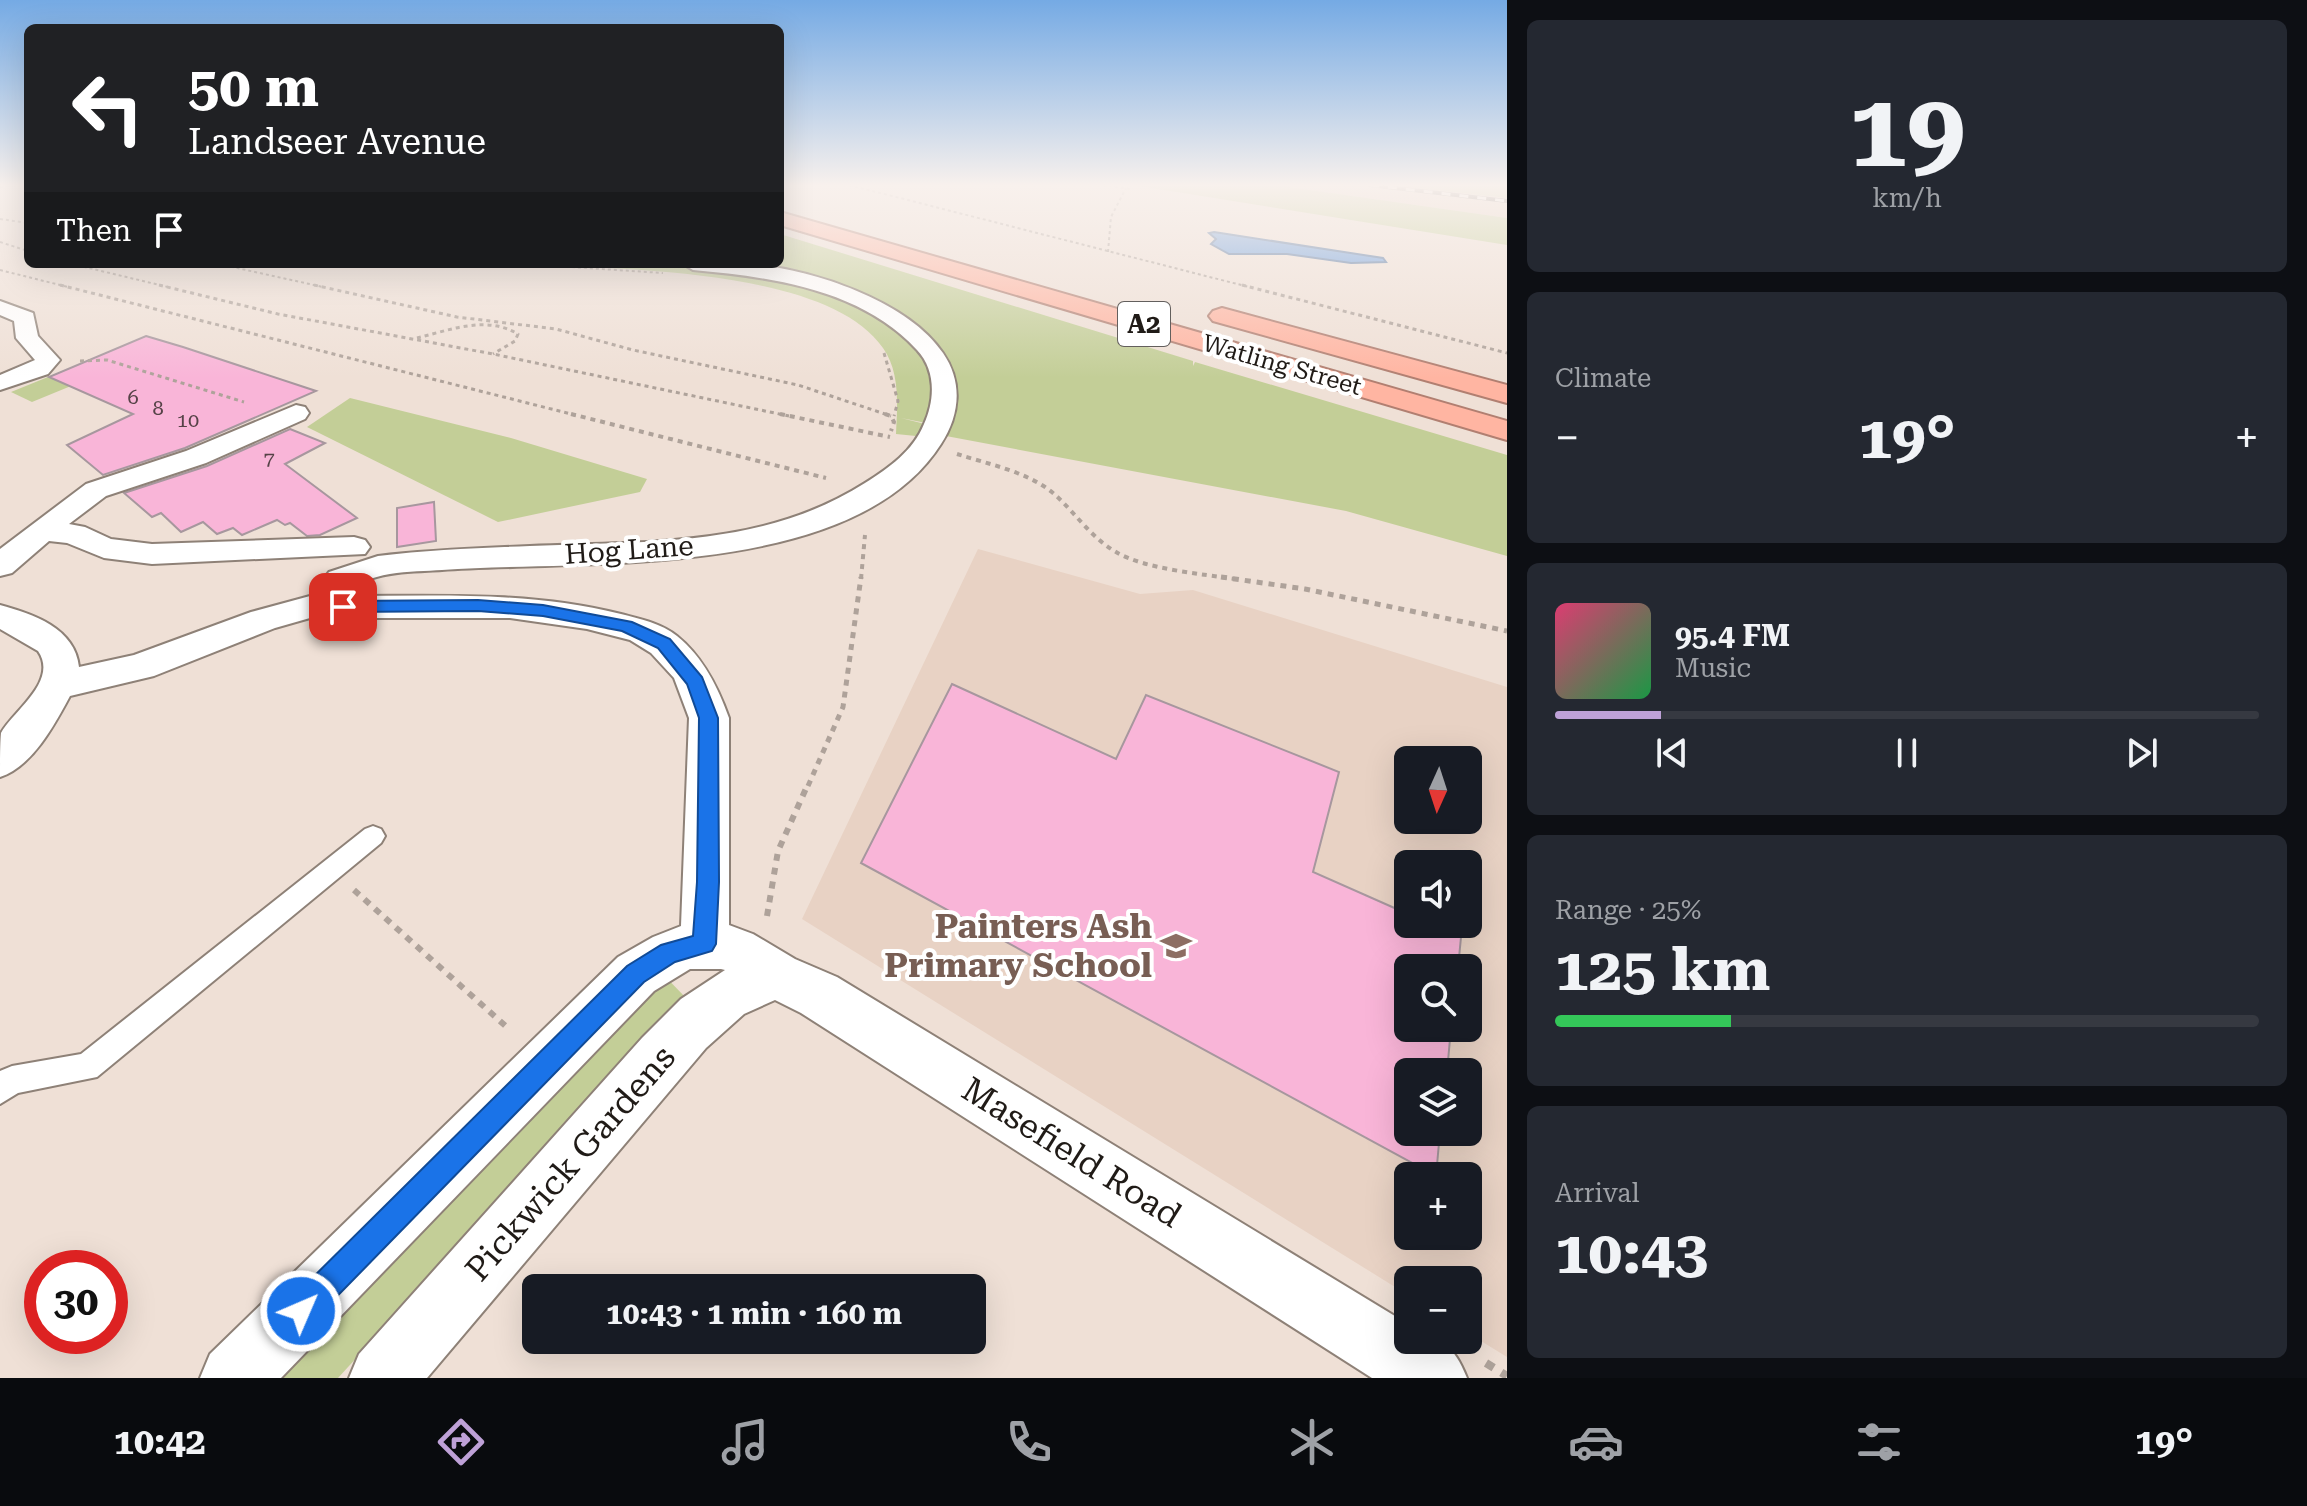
<!DOCTYPE html>
<meta charset="utf-8">
<style>
:root{--surface:#171b24;--page:#242831;--text:#f1f3f6;--muted:#9ea1a6;--line:#363941;--accent:#bea1d7}
body{margin:0;font-family:"Roboto Serif",serif;background:var(--page);color:var(--text);height:100vh;display:flex;flex-direction:column;font-size:30px;white-space:nowrap}
*{box-sizing:border-box;margin:0}
p{font-size:26px;color:var(--muted)}
.icon{flex:none;width:44px;height:44px;fill:none;stroke:currentColor;stroke-width:2;stroke-linecap:round;stroke-linejoin:round}
.map{position:relative;flex:1;overflow:hidden}
.panel{display:flex;flex-direction:column;gap:20px;padding:20px;background:#0d0f14;width:800px}
.panel>*{flex:none}
.banner{position:absolute;left:24px;top:24px;width:760px;height:244px;border-radius:12px;box-shadow:0 8px 32px #0002;background:#202124;color:#fff;overflow:hidden}
.needle{width:52px;rotate:183deg}
.buttons{position:absolute;left:1394px;top:746px;display:grid;gap:16px}
.buttons a{display:grid;place-items:center;width:88px;height:88px;border-radius:12px;background:var(--surface);box-shadow:0 8px 32px #0002;font-size:40px}
.speed{position:absolute;left:24px;top:1250px;display:flex;gap:16px;font-size:40px;font-weight:700;text-align:center}
.speed>*{display:grid;place-content:center;width:104px;height:104px;border-radius:50%;background:var(--surface);box-shadow:0 8px 32px #0002;line-height:1}
.speed .limit{border:12px solid #d22;background:#fff;color:#111}
.pin{position:absolute;display:grid;place-items:center;width:68px;height:68px;color:#fff;margin:-34px;border-radius:16px;box-shadow:0 4px 12px #0006}
.me{position:absolute;width:88px;margin:-44px;rotate:45deg;stroke-linejoin:round;filter:drop-shadow(0 0 6px #0008)}
.turn{display:flex;align-items:center;gap:28px;height:168px;padding:0 32px;font-size:36px}
.turn .icon{width:104px;height:104px;stroke-width:2.5}
.turn b{display:block;font-size:56px;line-height:68px}
.then{display:flex;align-items:center;height:76px;padding:0 32px;background:#0003;gap:16px;font-size:30px}
.big{font-size:60px;font-weight:700;line-height:1.1}
.panel .widget{flex:1;display:flex;flex-direction:column;justify-content:center;gap:12px;min-width:0;padding:0 28px;border-radius:12px;background:var(--page)}
.panel .dial{align-items:center;gap:0}
.dial b{font-size:104px;line-height:1}
.song{display:flex;align-items:center;gap:24px}
.cover{width:96px;height:96px;border-radius:12px;background:linear-gradient(135deg,hsl(340 70% 55%),hsl(140 70% 35%))}
.played{height:8px;border-radius:4px;background:linear-gradient(90deg,var(--accent) 15%,var(--line) 15%)}
.keys{display:flex;justify-content:space-around;direction:ltr}
.heat{display:flex;justify-content:space-between;align-items:center;font-size:44px;direction:ltr}
.charge{height:12px;border-radius:6px;background:linear-gradient(90deg,#34c759 25%,var(--line) 0)}
.trip{position:absolute;left:522px;top:1274px;width:464px;height:80px;border-radius:12px;background:var(--surface);box-shadow:0 8px 32px #0002;font-weight:700;line-height:80px;text-align:center}
.tab-bar{display:flex;height:128px;justify-content:space-around;align-items:center;background:#090b0e;color:var(--muted)}
.tab-bar .icon{width:56px;height:56px}
.tab-bar .active{color:var(--accent)}
.tab-bar b{font-size:36px;color:var(--text)}
main{display:flex;flex:1;min-height:0}
.map>svg:first-child{display:block}
.built{fill:#e8d2c4;fill-rule:evenodd}
.green{fill:#c3ce97}
.water{fill:#699cdd;stroke:#5375a2;stroke-width:2}
.building{fill:#f9b5d8;stroke:#a7979e;stroke-width:2}
.lines{fill:none;stroke-linecap:round;stroke-linejoin:round}
.lane-casing{stroke:#8e8177;stroke-width:4}
.street-casing{stroke:#8e8177;stroke-width:4}
.highway-casing{stroke:#b17f71;stroke-width:4}
.path-far5{stroke:#aea29a;stroke-width:2;stroke-dasharray:3 3;stroke-linecap:butt}
.path-far4{stroke:#aea29a;stroke-width:3;stroke-dasharray:4 4;stroke-linecap:butt}
.path-far3{stroke:#aea29a;stroke-width:4;stroke-dasharray:5 5;stroke-linecap:butt}
.path-far2{stroke:#aea29a;stroke-width:5;stroke-dasharray:6 6;stroke-linecap:butt}
.path-far1{stroke:#aea29a;stroke-width:6;stroke-dasharray:7 7;stroke-linecap:butt}
.path{stroke:#aea29a;stroke-width:8;stroke-dasharray:9 9;stroke-linecap:butt}
.lane{fill:#fff;fill-rule:evenodd}
.street{fill:#fff;fill-rule:evenodd}
.highway{fill:#ffb5a2;fill-rule:evenodd}
.rail-casing{stroke:#423b36;stroke-width:4}
.rail{stroke:#fff;stroke-width:3;stroke-dasharray:9;stroke-linecap:butt}
.route{fill:#1a73e8;stroke:#114b97;stroke-width:2}
.labels{text-anchor:middle;dominant-baseline:central;stroke-width:8;stroke-linejoin:round;paint-order:stroke}
.far-number-label{font-size:20px;fill:#564247}
.far-street-label{font-size:24px;fill:#201b17;stroke:#fff}
.shield{fill:#fff;stroke:#635f5d;stroke-width:2}
.shield-label{font-size:26px;font-weight:bold;fill:#201b17}
.street-label{font-size:28px;fill:#201b17;stroke:#fff}
.near-education-label{font-size:34px;font-weight:bold;fill:#785e54;stroke:#fff;text-anchor:end}
.near-street-label{font-size:34px;fill:#201b17;stroke:#fff}
</style>
<main>
<div class="map">
<svg width="1507" height="1378" viewBox="0 0 1507 1378">
<rect width="100%" height="100%" fill="#efe0d6"/>
<g class="built">
<polygon points="1275,185 1507,185 1507,218 1430,207"/>
<path d="M978,549L1140,594L1193,590L1507,687V1357L1468,1333V1280H1408V1295L802,919ZM1408,760H1468V820H1408ZM1408,864H1468V924H1408ZM1408,968H1468V1028H1408ZM1408,1072H1468V1132H1408ZM1408,1176H1468V1236H1408Z"/>
</g>
<g class="green">
<polygon points="1133,185 1275,185 1507,218 1507,245"/>
<polygon points="1391,185 1507,185 1507,198"/>
<polygon points="780,234 1193,361 1193,366 1195,362 1507,455 1507,556 1346,511 946,436 957,396 951,371 869,302 712,264 780,264"/>
<path d="M533,264L693,266L759,274L847,298L916,342L937,385L926,423L901,418L925,424L916,436L896,434C897,409 901,373 883,348C828,268 621,270 533,264Z"/>
<polygon points="48,377 71,386 32,402 11,392"/>
<polygon points="350,398 511,438 647,479 640,492 498,522 307,427"/>
<polygon points="656,967 686,998 338,1378 254,1378"/>
</g>
<polygon class="water" points="1214,232 1383,258 1386,262 1351,263 1287,254 1229,254 1211,244 1216,239 1209,233"/>
<g class="building">
<polygon points="146,336 183,347 316,391 185,448 103,475 67,445 133,414 49,377"/>
<polygon points="290,429 325,443 285,464 357,518 320,535 307,536 290,523 285,525 277,520 242,535 233,528 217,534 203,522 181,532 161,513 152,517 124,493 207,466"/>
<polygon points="434,502 436,541 397,547 397,508"/>
<polygon points="952,684 1116,759 1146,695 1339,772 1313,872 1408,914 1408,924 1432,924 1461,937 1458,968 1408,968 1408,1028 1451,1028 1447,1072 1408,1072 1408,1132 1440,1132 1436,1176 861,863"/>
</g>
<g class="lines">
<defs>
<polygon id="lane" points="373,826 381,829 385,836 381,843 97,1077 18,1093 0,1104 0,1071 12,1066 81,1054 365,829"/>
<g id="street">
<path d="M683,264C705,264 728,262 750,264C811,269 907,300 943,353C963,382 960,415 941,444C854,581 584,560 442,570C412,572 365,570 346,596C438,596 530,591 621,614C640,619 661,623 677,636C703,657 718,687 729,718V925L753,934L795,959L837,977L1408,1324V1340C1444,1340 1453,1344 1467,1378H1372L801,1013L775,1000L744,1014L706,1048L427,1378H349L359,1354L642,1038L681,999L725,970L721,969H690L654,991L281,1378H200L210,1354L618,957L653,937L681,926L689,718L674,678L651,653L630,640L587,629L510,618H310L275,628L154,676L70,696C55,724 32,767 0,777C0,765 0,743 1,733C13,711 59,681 38,651L0,629V605C33,614 75,628 79,667L134,655L251,612L310,596L329,572L378,556C428,550 479,548 530,546C646,541 763,548 865,483C889,468 913,451 924,424C935,400 936,370 917,350C861,289 771,277 693,270Z"/>
<polygon points="0,301 33,313 38,336 60,360 48,374 0,390 0,375 35,360 16,338 14,321 0,315"/>
<polygon points="296,405 305,407 309,413 305,419 206,463 106,496 69,524 85,527 111,539 152,544 354,537 365,540 370,547 365,554 152,564 104,558 67,543 49,541 12,573 0,576 0,549 86,484 186,451"/>
</g>
<g id="highway">
<polygon points="780,212 1507,421 1507,440 780,225"/>
<polygon points="1222,308 1507,385 1507,403 1213,321 1209,316 1213,311"/>
</g>
</defs>
<use href="#lane" class="lane-casing"/>
<use href="#street" class="street-casing"/>
<use href="#highway" class="highway-casing"/>
<g class="path-far5">
<polyline points="849,185 1249,287"/>
<polyline points="1103,185 1130,189"/>
<polyline points="0,187 18,185"/>
<polyline points="0,219 28,223"/>
<polyline points="0,242 28,251"/>
<polyline points="1108,252 1111,217 1126,188"/>
<polyline points="72,264 168,287"/>
<polyline points="219,264 323,287"/>
<polyline points="524,264 663,273"/>
<polyline points="0,270 68,287"/>
</g>
<g class="path-far4">
<polyline points="60,285 579,416"/>
<polyline points="159,285 278,314 493,354 789,416"/>
<polyline points="314,285 457,317 556,329 633,350 798,385 891,416"/>
<polyline points="1242,285 1507,353"/>
<path d="M417,338C450,330 486,315 518,334L515,341L493,354"/>
<polyline points="884,353 898,401 894,416"/>
<polyline points="80,361 107,360 244,402"/>
</g>
<g class="path-far3">
<polyline points="571,414 826,478"/>
<polyline points="780,414 890,437"/>
<polyline points="885,414 891,416 894,422 891,431"/>
<path d="M957,454C988,464 1028,472 1053,493C1075,512 1090,537 1116,552C1144,569 1202,574 1235,579"/>
<polyline points="861,579 865,535"/>
</g>
<g class="path-far2">
<polyline points="1221,577 1305,589 1507,631"/>
<polyline points="808,786 843,707 861,577"/>
</g>
<g class="path-far1">
<polyline points="354,890 510,1030"/>
<polyline points="767,916 778,851 808,784"/>
</g>
<polyline class="path" points="1486,1363 1507,1376"/>
<use href="#lane" class="lane"/>
<use href="#street" class="street"/>
<use href="#highway" class="highway"/>
<defs>
<polyline id="rail" points="1370,185 1507,201"/>
</defs>
<use href="#rail" class="rail-casing"/>
<use href="#rail" class="rail"/>
</g>
<linearGradient id="sky" x2="0" y2="1"><stop stop-color="#75aae4"/><stop offset="0.49" stop-color="#f8f1ed"/><stop offset="1" stop-color="#f8f1ed" stop-opacity="0"/></linearGradient>
<rect width="1507" height="378" fill="url(#sky)"/>
<polygon class="route" points="478,600 543,605 632,622 670,639 702,677 718,718 719,882 716,944 712,951 675,962 644,982 312,1322 301,1326 290,1322 285,1311 290,1300 627,966 661,945 693,936 697,882 699,718 687,684 658,648 622,631 543,616 478,611 343,612 335,607 343,601"/>
<defs>
<symbol id="school-bare" viewBox="-9 -9 18 18"><path d="M0-5L7-2L0 1L-7-2ZM-4 1L0 2.5L4 1V4Q0 6-4 4Z" fill="#8d6e63" stroke="#fff" stroke-width="2.5" paint-order="stroke"/></symbol>
</defs>
<g fill-rule="evenodd">
<use href="#school-bare" x="1154" y="924" width="44" height="44"/>
</g>
<g class="labels">
<g class="far-number-label">
<text x="133" y="397">6</text>
<text x="158" y="408">8</text>
<text x="188" y="420">10</text>
<text x="269" y="459">7</text>
</g>
<g class="far-street-label">
<text transform="translate(1282 365) rotate(16)">Watling Street</text>
</g>
<rect class="shield" x="1118" y="302" width="52" height="44" rx="6"/>
<g class="shield-label">
<text x="1144" y="324">A2</text>
</g>
<g class="street-label">
<text transform="translate(629 550) rotate(-4)">Hog Lane</text>
</g>
<g class="near-education-label">
<text x="1152" y="926">Painters Ash<tspan x="1152" dy="39">Primary School</tspan></text>
</g>
<g class="near-street-label">
<text transform="translate(1072 1152) rotate(32)">Masefield Road</text>
<text transform="translate(570 1163) rotate(-49)">Pickwick Gardens</text>
</g>
</g>
</svg>
<div class="buttons">
<a><svg class="needle" viewBox="-14 -14 28 28"><path d="M0-13l5 13h-10z" fill="#e53935"/><path d="M0 13l5-13h-10z" fill="#9ea1a6"/></svg></a>
<a><svg class="icon" aria-label="sound" viewBox="0 0 24 24"><path d="M4 9h4l5-4v14l-5-4H4zM17 9q2 3 0 6"/></svg></a>
<a><svg class="icon" aria-label="search" viewBox="0 0 24 24"><circle cx="10" cy="10" r="6"/><path d="M15 15l6 6"/></svg></a>
<a><svg class="icon" aria-label="layers" viewBox="0 0 24 24"><path d="M12 4l9 5-9 5-9-5zM3 14l9 5 9-5"/></svg></a>
<a>+</a>
<a>−</a>
</div>
<div class="speed"><div class="limit">30</div></div>
<div class="pin" style="left:343px;top:607px;background:#d93025"><svg class="icon" aria-label="arrive" viewBox="0 0 24 24"><path d="M6 21V4h12l-3 4 3 4H6"/></svg></div>
<svg class="me" style="left:301px;top:1311px" viewBox="-20 -20 40 40"><circle r="17" fill="#1a73e8" stroke="#fff" stroke-width="3"/><path d="M0-11L8 9 0 5-8 9z" fill="#fff"/></svg>
<div class="trip">10:43 · 1 min · 160 m</div>
<div class="banner">
<div class="turn"><svg class="icon" aria-label="left" viewBox="0 0 24 24"><path d="M17 20v-9H6M10 6l-5 5 5 5"/></svg><div><b>50 m</b>Landseer Avenue</div></div>
<div class="then">Then<svg class="icon" aria-label="arrive" viewBox="0 0 24 24"><path d="M6 21V4h12l-3 4 3 4H6"/></svg></div>
</div>
</div>
<section class="panel">
<div class="widget dial"><b>19</b><p>km/h</p></div>
<div class="widget"><p>Climate</p>
<div class="heat"><a>−</a><b class="big">19°</b><a>+</a></div>
</div>
<div class="widget">
<div class="song"><i class="cover"></i><div><b>95.4 FM</b><p>Music</p></div></div>
<div class="played"></div>
<div class="keys"><svg class="icon" aria-label="previous" viewBox="0 0 24 24"><path d="M18 5L8 12l10 7zM5 5v14"/></svg><svg class="icon" aria-label="pause" viewBox="0 0 24 24"><path d="M8 5v14M16 5v14"/></svg><svg class="icon" aria-label="next" viewBox="0 0 24 24"><path d="M6 5l10 7-10 7zM19 5v14"/></svg></div>
</div>
<div class="widget"><p>Range · 25%</p><b class="big">125 km</b><div class="charge"></div></div>
<div class="widget"><p>Arrival</p><b class="big">10:43</b></div>
</section>
</main>
<nav class="tab-bar">
<b>10:42</b>
<svg class="icon active" aria-label="directions" viewBox="0 0 24 24"><path d="M12 3l9 9-9 9-9-9zM9 14v-3h6M13 9l2 2-2 2"/></svg>
<svg class="icon" aria-label="music" viewBox="0 0 24 24"><path d="M9 18V5l10-2v13"/><circle cx="6" cy="18" r="3"/><circle cx="16" cy="16" r="3"/></svg>
<svg class="icon" aria-label="phone" viewBox="0 0 24 24"><path d="M5 4h4l2 5-3 2q2 4 5 5l2-3 5 2v4C11 20 4 13 5 4z"/></svg>
<svg class="icon" aria-label="climate" viewBox="0 0 24 24"><path d="M12 3v18M4 7l16 10M4 17L20 7"/></svg>
<svg class="icon" aria-label="car" viewBox="0 0 24 24"><path d="M5 17H2v-5l4-1 3-4h7l3 4 3 1v5h-3M9 17h6M6 11h13"/><circle cx="7" cy="17" r="2"/><circle cx="17" cy="17" r="2"/></svg>
<svg class="icon" aria-label="filters" viewBox="0 0 24 24"><path d="M4 7h16M4 17h16"/><circle cx="9" cy="7" r="2"/><circle cx="15" cy="17" r="2"/></svg>
<b>19°</b>
</nav>
